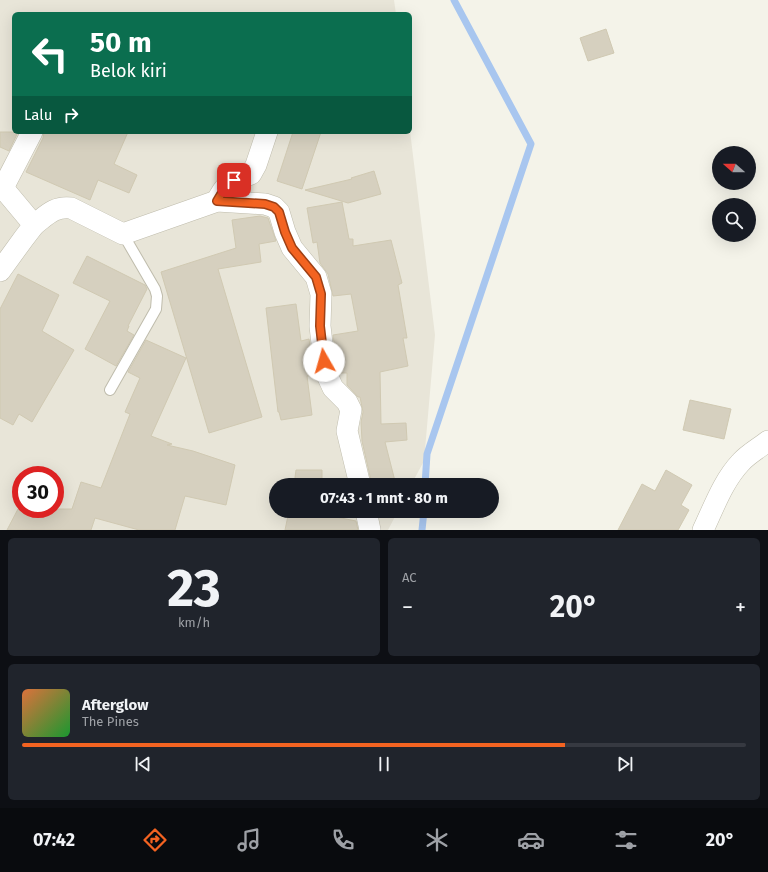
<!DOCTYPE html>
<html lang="id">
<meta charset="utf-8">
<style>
:root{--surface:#171b24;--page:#20242c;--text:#f1f3f6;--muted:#9ea1a6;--line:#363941;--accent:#f36321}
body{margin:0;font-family:"Fira Sans",sans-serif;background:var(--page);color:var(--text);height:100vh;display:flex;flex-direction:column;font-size:15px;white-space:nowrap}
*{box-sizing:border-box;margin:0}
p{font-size:13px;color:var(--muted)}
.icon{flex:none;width:22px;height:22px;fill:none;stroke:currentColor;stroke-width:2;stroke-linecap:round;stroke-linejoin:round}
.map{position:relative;height:530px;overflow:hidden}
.drawer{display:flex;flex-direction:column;gap:8px;padding:8px;background:#0d0f14;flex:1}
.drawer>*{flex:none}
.hud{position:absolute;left:12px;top:12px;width:400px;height:122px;border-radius:6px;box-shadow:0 4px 16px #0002;background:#0b6e4f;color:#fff;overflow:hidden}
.needle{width:26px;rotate:291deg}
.controls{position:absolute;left:712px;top:146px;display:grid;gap:8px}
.controls a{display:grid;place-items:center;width:44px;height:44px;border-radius:50%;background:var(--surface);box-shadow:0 4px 16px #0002;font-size:20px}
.speed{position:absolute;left:12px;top:466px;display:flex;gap:8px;font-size:20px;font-weight:700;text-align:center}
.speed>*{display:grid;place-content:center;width:52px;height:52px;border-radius:50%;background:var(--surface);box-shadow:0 4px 16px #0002;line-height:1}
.speed .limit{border:6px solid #d22;background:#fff;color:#111}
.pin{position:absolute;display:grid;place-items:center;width:34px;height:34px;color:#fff;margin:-17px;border-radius:8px;box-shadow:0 2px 6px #0006}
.me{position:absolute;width:44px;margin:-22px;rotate:353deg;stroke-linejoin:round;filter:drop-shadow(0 0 3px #0008)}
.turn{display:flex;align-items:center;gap:14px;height:84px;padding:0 12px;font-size:18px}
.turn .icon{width:52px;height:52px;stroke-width:2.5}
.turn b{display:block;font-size:28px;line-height:34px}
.then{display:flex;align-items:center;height:38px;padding:0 12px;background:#0003;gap:8px;font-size:15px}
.big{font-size:30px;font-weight:700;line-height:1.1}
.drawer .widget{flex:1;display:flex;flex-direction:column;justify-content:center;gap:6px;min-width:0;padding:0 14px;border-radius:6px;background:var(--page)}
.drawer .dial{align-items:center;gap:0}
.dial b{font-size:52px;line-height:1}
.song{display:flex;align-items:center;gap:12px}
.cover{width:48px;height:48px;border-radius:6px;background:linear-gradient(135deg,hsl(20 70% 55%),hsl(130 70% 35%))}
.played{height:4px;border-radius:2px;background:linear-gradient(90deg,var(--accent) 75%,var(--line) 75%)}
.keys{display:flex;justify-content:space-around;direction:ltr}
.heat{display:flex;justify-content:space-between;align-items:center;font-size:22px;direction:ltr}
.drawer .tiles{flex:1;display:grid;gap:8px;grid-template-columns:1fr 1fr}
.widget:last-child{grid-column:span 2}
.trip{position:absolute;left:269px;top:478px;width:230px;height:40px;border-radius:20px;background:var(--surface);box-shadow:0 4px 16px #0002;font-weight:700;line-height:40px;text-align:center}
.tabs{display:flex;height:64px;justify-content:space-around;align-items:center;background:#090b0e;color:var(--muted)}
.tabs .icon{width:28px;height:28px}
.tabs .selected{color:var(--accent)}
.tabs b{font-size:18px;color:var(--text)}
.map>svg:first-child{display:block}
.residential{fill:#e8e5d8;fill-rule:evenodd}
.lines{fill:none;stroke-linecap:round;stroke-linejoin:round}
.stream{stroke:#a8c6ef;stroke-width:7}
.building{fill:#d6d0bf;stroke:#d0c9b2}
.service-casing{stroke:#bfbcac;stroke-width:12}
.minor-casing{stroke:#bfbcac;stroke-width:22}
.service{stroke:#fff;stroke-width:10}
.minor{stroke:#fff;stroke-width:21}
.route-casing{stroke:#9e4015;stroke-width:10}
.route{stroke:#f36321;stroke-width:7}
</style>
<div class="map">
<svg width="768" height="530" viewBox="0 0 768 530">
<rect width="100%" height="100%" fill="#f4f3e9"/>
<path class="residential" d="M0,0H394L396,14H14V132H410V131L435,335L424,461L411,485H276V511H398L388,530H0ZM21,475H55V509H21Z"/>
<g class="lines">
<g class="stream">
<polyline points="425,485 427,454 531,144 454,0"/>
<polyline points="422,530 424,511"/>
</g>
</g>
<g class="building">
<polygon points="606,29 614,53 588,61 580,38"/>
<polygon points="0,132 18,132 9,151 0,147"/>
<polygon points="44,132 128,132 114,164 137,175 129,193 98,180 90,200 26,172 43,138"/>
<polygon points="293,132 321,132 302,189 277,181"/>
<polygon points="374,171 381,194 348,203 305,190 352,179 351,178"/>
<polygon points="342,202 349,239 353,239 353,246 391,240 402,283 398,285 407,338 403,338 408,366 380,372 381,424 406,423 407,440 385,442 396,485 372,485 362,441 361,422 363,412 360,397 358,397 347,385 347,373 340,373 338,371 333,335 358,331 351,294 333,296 328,274 320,263 317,242 313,243 307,208"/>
<polygon points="260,216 268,218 276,241 259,244 261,262 218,269 262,417 209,433 161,272 236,248 232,220"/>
<polygon points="87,256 145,285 147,289 128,326 129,326 127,331 134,335 116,366 85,349 110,301 73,283"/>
<polygon points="18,274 59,295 42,331 74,350 32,422 19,414 13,425 0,418 0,309"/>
<polygon points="296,304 301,341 309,339 315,375 307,376 312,415 281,420 279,412 278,412 266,308"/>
<polygon points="146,340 186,358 151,436 172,444 167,445 193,451 235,465 226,505 185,496 175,530 139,530 95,518 91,530 7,530 18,509 72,509 81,482 101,488 130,414 125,412 140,378 128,372"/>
<polygon points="690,400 731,409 724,439 683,430"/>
<polygon points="296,470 322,470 322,485 294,485"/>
<polygon points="666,470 692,485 681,505 689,510 678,530 618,530 642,484 655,491"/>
<polygon points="289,511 321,511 321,514 356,521 358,530 285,530"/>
</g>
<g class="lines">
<defs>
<polyline id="service" points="110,390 156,309 157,296 155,289 123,234"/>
<g id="minor">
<polyline points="0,182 3,188 34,225 24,238 0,271"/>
<polyline points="3,188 32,132"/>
<path d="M217,201C226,181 233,182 251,174L256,165L267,132"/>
<path d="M34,225C47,215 54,206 71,208L123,234L217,201L265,204L274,207L279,212L285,232L292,248L316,277L321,294L320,326L324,361L327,375L333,388L347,402L351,410L347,431L360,485"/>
<polyline points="366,511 370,530"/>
<path d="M703,530C714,507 723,481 741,462C748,454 759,448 768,441"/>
</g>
</defs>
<use href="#service" class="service-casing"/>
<use href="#minor" class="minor-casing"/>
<use href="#service" class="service"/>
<use href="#minor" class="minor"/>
</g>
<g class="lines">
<defs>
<polyline id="route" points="234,180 226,186 217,201 265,204 274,207 279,212 285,232 292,248 316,277 321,294 320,326 324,361"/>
</defs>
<use href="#route" class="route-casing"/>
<use href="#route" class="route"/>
</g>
</svg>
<div class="controls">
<a><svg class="needle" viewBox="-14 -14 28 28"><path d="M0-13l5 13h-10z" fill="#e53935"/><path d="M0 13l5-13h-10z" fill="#9ea1a6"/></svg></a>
<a><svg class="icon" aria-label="search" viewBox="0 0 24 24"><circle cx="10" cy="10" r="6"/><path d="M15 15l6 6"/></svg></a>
</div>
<div class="speed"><div class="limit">30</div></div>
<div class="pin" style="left:234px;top:180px;background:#d93025"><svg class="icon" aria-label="arrive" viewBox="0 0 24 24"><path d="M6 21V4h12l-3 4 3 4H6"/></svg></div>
<svg class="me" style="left:324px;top:361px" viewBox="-20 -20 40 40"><circle r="19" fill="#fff"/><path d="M0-13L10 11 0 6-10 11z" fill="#f36321"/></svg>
<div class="trip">07:43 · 1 mnt · 80 m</div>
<div class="hud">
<div class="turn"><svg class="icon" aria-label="left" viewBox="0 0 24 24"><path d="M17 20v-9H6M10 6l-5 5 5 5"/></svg><div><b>50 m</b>Belok kiri</div></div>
<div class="then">Lalu<svg class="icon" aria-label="right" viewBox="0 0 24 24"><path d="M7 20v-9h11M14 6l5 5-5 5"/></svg></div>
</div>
</div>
<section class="drawer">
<div class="tiles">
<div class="widget dial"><b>23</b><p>km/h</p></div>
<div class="widget"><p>AC</p>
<div class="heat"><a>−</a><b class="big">20°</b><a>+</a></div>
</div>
<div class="widget">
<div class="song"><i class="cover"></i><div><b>Afterglow</b><p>The Pines</p></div></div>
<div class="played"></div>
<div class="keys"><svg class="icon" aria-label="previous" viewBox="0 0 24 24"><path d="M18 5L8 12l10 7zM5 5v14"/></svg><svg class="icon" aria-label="pause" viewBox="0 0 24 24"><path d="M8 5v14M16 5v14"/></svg><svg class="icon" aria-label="next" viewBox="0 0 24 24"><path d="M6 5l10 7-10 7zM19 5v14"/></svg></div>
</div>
</div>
</section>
<nav class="tabs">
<b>07:42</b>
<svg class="icon selected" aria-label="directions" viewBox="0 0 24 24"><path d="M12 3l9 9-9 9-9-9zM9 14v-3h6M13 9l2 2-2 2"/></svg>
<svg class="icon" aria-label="music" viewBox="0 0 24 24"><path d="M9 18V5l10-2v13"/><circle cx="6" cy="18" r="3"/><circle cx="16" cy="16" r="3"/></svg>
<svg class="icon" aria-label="phone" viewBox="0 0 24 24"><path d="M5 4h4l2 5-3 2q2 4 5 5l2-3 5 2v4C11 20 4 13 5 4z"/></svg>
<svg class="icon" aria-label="climate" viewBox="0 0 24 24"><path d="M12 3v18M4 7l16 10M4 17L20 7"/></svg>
<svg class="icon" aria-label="car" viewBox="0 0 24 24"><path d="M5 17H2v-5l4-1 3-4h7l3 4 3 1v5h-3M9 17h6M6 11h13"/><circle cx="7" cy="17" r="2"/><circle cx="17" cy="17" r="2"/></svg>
<svg class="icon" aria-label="filters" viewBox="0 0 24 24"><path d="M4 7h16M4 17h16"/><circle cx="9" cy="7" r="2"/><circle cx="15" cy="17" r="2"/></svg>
<b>20°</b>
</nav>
